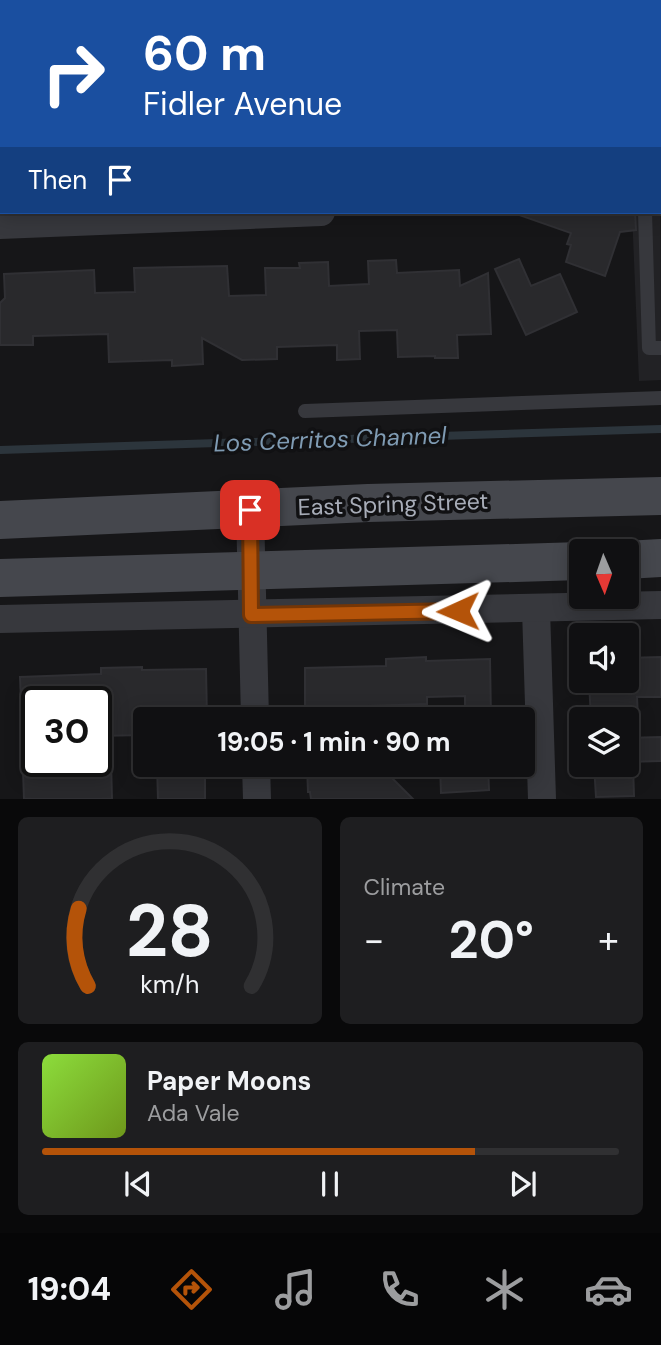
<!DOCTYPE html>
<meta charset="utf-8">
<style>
:root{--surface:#101012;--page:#1e1e20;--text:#f1f3f6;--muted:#9c9d9f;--line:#303032;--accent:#b45309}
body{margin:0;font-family:"DM Sans",sans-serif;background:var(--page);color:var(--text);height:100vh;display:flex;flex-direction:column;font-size:26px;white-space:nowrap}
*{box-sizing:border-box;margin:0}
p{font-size:23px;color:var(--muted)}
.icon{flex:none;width:38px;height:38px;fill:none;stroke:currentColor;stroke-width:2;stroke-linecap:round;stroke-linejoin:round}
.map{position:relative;height:799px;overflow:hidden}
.sheet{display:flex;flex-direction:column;gap:18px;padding:18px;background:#09090a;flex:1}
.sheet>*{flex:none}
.banner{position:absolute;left:0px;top:0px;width:662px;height:214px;box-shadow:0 4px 18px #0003,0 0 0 2px var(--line);background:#1a4fa0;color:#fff;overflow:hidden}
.needle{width:46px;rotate:178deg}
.buttons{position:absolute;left:569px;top:539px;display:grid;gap:14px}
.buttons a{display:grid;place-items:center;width:70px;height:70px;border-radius:7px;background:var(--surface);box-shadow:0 4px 18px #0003,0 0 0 2px var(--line);font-size:35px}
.speed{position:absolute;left:21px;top:686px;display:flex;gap:14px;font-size:35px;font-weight:700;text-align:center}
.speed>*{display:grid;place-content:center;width:91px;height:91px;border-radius:50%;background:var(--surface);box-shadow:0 4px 18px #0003,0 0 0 2px var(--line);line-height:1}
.speed .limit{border:4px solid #111;border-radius:10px;background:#fff;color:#111}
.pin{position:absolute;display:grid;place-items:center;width:60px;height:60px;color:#fff;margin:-30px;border-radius:14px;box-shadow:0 4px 10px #0006}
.me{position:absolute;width:77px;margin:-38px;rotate:269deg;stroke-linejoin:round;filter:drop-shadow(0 0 5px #0008)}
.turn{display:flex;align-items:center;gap:24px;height:147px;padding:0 28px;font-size:32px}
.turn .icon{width:91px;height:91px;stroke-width:2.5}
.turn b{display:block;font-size:49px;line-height:60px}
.then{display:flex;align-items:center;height:66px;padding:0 28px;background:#0003;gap:14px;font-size:26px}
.big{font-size:52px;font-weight:700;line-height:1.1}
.sheet .card{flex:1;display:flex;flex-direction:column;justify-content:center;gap:10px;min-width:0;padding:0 24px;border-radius:10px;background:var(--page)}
.sheet .dial{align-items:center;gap:0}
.dial svg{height:182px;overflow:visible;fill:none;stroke:var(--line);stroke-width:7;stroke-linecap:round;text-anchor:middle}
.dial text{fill:var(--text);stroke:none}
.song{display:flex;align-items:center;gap:21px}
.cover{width:84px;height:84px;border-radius:10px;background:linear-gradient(135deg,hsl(90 70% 55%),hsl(80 70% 35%))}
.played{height:7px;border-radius:4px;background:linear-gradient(90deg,var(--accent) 75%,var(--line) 75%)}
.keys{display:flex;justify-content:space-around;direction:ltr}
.heat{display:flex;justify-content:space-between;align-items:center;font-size:38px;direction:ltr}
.sheet .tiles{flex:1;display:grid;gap:18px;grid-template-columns:1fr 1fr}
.card:last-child{grid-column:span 2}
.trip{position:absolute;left:133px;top:707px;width:402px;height:70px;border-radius:7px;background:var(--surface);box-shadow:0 4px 18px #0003,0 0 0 2px var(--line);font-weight:700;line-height:70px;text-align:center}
.dock{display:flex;height:112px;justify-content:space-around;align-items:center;background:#060607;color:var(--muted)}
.dock .icon{width:49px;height:49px}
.dock .on{color:var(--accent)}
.dock b{font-size:32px;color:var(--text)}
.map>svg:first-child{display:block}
.built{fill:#222225}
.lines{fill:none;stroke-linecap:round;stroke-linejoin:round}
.stream{stroke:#2c353c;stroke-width:8}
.building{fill:#29292c;stroke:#303034;stroke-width:2}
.service{stroke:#37383d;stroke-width:14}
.minor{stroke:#37383d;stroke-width:28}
.secondary{stroke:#45474d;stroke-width:38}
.route-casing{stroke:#753606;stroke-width:18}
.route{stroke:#b45309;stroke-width:12}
.labels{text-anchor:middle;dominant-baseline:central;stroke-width:7;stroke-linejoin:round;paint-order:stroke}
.street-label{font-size:23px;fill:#a8adb8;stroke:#111113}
.water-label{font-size:24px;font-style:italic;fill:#7f9bb3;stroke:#111113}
</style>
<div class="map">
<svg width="661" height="799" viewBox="0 0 661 799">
<rect width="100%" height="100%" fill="#161618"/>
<polygon class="built" points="660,112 661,380 639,381 632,212 660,212"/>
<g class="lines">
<polyline class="stream" points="0,450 661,429"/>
</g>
<g class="building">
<polygon points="520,212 635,212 636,230 620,232 605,276 566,262 571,245 567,244 571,233 519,215"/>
<polygon points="519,259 531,286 560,274 577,312 526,335 495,269"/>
<polygon points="396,260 397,273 459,270 460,286 488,273 491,334 457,335 458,358 435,358 435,356 398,357 397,330 359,331 360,359 337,360 337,345 277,347 277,359 242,360 202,338 203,364 172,366 172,360 109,362 108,334 33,336 33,345 0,345 0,303 5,298 4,274 94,270 95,293 135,292 134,268 227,266 229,296 266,295 265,268 300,268 299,263 328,262 329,286 369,284 368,261"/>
<polygon points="426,657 426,661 490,659 491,719 465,719 465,696 427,697 427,704 340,707 341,719 305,719 305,668 386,666 386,659"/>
<polygon points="661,657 661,697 637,697 638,719 591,719 589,681 626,681 626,658"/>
<polygon points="142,667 142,670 206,669 207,719 144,719 144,735 96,736 96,702 21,702 20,677 101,674 101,668"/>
<polygon points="661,737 661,761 626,762 626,738"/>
<polygon points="84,761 111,761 112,799 24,799 23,771 85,768"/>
<polygon points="157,765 205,765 205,799 158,799"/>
<polygon points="307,765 379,765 413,799 311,799 310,792 308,792"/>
<polygon points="440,765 488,765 489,790 441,793"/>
<polygon points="594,765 633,765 634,796 596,797"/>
</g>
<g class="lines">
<g class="service">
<polyline points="660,141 661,141"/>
<polyline points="645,212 649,348 661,348"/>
<polyline points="305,411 661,398"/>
</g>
<g class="minor">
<polyline points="180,0 180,2"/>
<polyline points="489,0 489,2"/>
<polyline points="0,225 321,212"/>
<polyline points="250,510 255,719"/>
<polyline points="536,609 542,799"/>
<polyline points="0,619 661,605"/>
<polyline points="256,765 257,799"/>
</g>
<g class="secondary">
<polyline points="0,520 368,503 661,496"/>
<polyline points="626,560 661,558"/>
<polyline points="0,578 581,561"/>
</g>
</g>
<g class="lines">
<defs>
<polyline id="route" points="250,510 251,615 458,611"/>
</defs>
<use href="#route" class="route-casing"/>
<use href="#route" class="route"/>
</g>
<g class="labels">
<g class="street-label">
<text transform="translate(393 504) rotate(-2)">East Spring Street</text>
</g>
<g class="water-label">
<text transform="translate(330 439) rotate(-2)">Los Cerritos Channel</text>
</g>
</g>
</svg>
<div class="buttons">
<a><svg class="needle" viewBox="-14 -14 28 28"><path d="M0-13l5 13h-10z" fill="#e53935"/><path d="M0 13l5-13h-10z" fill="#9c9d9f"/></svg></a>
<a><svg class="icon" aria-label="sound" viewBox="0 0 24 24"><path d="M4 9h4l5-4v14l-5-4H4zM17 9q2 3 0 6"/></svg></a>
<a><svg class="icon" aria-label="layers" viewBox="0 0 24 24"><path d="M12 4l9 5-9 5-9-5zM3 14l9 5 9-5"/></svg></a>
</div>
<div class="speed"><div class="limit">30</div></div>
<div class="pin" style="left:250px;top:510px;background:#d93025"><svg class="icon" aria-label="arrive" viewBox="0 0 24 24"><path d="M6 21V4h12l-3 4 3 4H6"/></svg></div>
<svg class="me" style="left:458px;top:611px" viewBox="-20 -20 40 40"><path d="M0-17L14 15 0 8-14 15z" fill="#b45309" stroke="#fff" stroke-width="4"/></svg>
<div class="trip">19:05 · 1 min · 90 m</div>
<div class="banner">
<div class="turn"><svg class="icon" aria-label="right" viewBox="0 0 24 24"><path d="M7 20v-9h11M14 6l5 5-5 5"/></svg><div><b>60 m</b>Fidler Avenue</div></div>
<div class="then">Then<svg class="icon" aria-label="arrive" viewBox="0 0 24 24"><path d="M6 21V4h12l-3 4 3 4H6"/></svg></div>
</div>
</div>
<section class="sheet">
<div class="tiles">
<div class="card dial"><svg viewBox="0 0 100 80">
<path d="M14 69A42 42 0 1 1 86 69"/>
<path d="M14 69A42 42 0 0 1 10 35" stroke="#b45309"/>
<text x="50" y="56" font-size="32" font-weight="700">28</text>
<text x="50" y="72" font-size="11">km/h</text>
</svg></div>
<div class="card"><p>Climate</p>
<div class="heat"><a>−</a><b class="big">20°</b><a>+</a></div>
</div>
<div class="card">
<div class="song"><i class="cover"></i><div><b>Paper Moons</b><p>Ada Vale</p></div></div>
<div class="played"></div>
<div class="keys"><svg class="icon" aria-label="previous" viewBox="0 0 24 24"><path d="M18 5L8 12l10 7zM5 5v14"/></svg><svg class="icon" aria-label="pause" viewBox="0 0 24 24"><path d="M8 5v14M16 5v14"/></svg><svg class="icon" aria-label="next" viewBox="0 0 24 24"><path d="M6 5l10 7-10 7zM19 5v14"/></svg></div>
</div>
</div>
</section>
<nav class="dock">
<b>19:04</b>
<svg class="icon on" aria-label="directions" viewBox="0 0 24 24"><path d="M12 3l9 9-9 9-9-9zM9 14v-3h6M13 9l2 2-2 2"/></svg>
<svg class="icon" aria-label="music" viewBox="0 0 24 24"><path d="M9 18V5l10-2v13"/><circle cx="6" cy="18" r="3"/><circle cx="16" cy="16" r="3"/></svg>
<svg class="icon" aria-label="phone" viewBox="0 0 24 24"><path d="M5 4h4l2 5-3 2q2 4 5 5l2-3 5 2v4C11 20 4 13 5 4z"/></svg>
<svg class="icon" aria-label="climate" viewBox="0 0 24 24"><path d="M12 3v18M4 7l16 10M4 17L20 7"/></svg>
<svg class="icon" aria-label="car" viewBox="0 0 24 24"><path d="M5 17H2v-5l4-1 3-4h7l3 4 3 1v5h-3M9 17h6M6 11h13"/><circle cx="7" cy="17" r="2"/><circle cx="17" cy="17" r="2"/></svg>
</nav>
